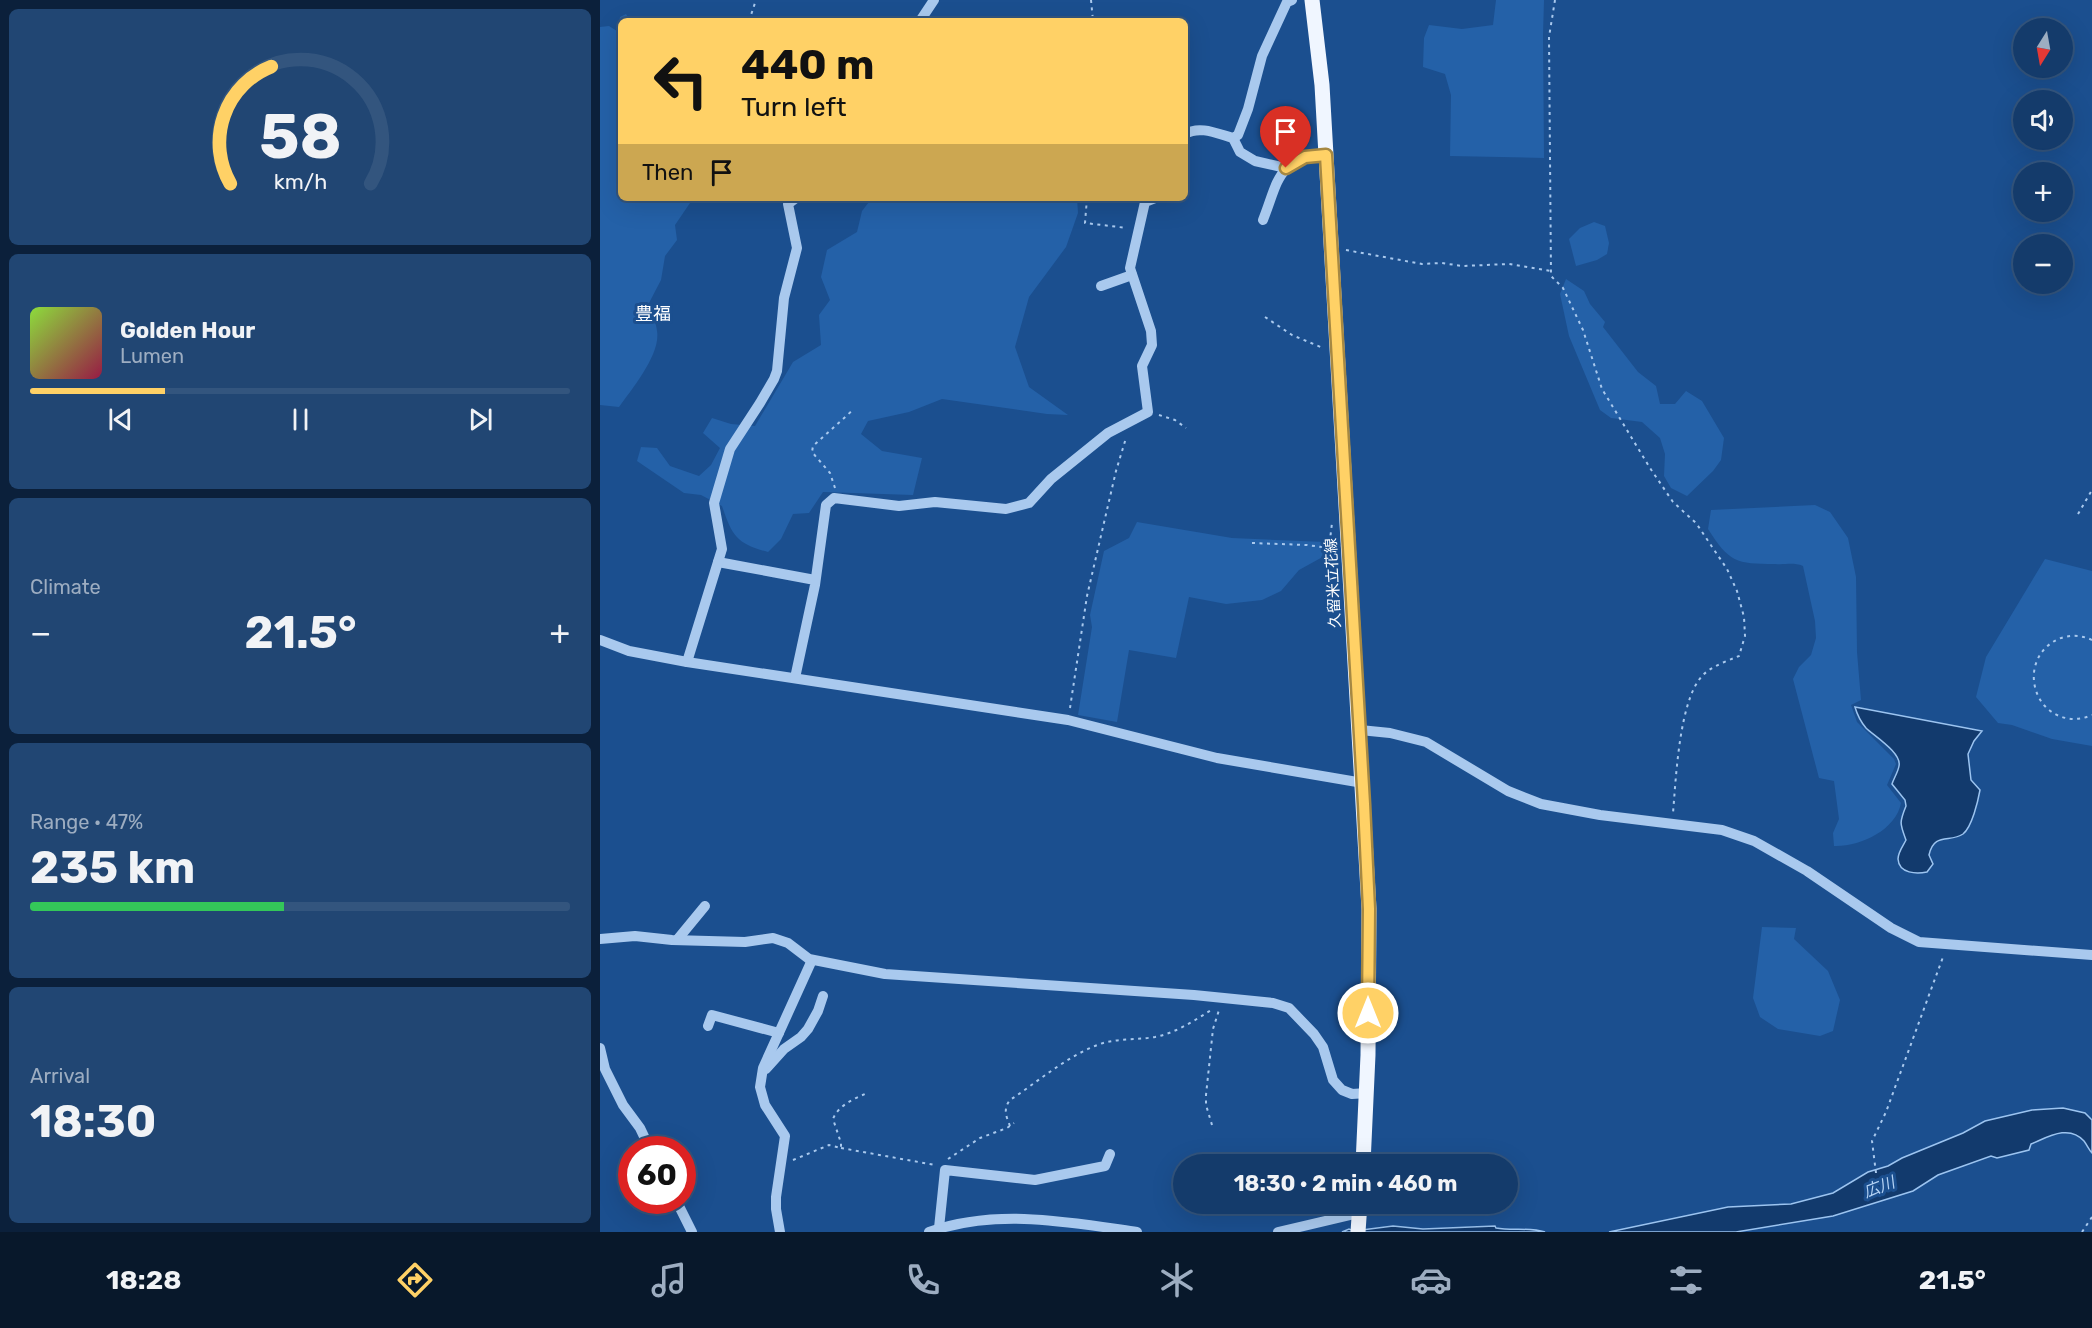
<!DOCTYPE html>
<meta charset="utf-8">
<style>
:root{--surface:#143b6b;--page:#214673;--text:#f1f3f6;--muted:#9dadc1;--line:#33557e;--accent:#ffd166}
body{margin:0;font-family:Rubik,"Noto Sans JP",sans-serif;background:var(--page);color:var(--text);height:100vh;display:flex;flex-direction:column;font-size:22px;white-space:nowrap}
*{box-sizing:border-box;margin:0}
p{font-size:20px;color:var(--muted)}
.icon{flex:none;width:33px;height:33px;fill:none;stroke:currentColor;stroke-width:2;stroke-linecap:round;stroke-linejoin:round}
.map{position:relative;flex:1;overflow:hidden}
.sheet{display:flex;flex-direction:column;gap:9px;padding:9px;background:#0b203b;width:600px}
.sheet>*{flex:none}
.banner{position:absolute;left:18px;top:18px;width:570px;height:183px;border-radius:9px;box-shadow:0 6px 24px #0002,0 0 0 2px var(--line);background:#ffd166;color:#111;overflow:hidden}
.needle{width:39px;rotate:191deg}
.controls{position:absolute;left:1413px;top:18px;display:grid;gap:12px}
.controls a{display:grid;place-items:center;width:60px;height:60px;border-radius:50%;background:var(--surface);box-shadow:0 6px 24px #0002,0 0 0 2px var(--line);font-size:30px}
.speed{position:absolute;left:18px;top:1136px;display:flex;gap:12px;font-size:30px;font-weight:700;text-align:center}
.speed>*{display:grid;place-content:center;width:78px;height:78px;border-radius:50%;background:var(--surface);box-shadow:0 6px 24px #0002,0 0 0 2px var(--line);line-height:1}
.speed .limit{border:9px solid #d22;background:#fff;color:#111}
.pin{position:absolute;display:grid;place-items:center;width:51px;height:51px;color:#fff;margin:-62px -26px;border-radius:50% 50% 50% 0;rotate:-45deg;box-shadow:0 0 6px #0007}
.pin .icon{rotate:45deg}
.me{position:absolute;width:66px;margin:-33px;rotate:0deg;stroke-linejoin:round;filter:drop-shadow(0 0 4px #0008)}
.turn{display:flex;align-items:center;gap:21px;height:126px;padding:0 24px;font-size:27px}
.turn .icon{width:78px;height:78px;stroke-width:2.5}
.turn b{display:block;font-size:42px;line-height:51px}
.then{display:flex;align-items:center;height:57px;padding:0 24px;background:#0003;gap:12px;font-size:22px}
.big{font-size:45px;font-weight:700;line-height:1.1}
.sheet .tile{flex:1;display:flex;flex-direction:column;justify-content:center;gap:9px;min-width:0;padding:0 21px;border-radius:9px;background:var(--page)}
.sheet .dial{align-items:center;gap:0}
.dial svg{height:156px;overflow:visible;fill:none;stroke:var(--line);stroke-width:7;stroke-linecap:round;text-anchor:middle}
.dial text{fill:var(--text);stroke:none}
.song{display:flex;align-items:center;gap:18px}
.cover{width:72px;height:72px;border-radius:9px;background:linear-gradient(135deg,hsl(90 70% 55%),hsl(340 70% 35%))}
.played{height:6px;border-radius:3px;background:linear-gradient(90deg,var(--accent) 25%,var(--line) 25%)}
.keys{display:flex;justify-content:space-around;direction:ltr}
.heat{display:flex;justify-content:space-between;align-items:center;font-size:33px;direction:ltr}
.charge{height:9px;border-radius:4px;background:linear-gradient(90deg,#34c759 47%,var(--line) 0)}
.trip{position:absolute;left:573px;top:1154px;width:345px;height:60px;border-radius:30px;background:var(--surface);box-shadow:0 6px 24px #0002,0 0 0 2px var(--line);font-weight:700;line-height:60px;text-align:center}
.tab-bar{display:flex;height:96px;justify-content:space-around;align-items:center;background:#08182b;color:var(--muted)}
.tab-bar .icon{width:42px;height:42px}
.tab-bar .selected{color:var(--accent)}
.tab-bar b{font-size:27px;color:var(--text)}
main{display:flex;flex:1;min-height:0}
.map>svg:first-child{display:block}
.green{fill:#2461a8}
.water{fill:#123a6d;stroke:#9cc4f0;stroke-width:1.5}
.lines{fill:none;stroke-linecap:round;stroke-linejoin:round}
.path{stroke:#a9c9ee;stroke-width:2;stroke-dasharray:3 4.5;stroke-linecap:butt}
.minor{stroke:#a9c9ee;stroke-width:10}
.major{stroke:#f0f6ff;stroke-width:15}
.route-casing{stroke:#a68842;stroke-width:15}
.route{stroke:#ffd166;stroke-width:10}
.labels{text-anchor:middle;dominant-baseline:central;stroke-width:6;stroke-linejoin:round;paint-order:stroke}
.street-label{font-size:15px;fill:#fff;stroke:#1b4f8f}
.water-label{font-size:16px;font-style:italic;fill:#b5d3f5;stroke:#1b4f8f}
.quarter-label{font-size:18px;fill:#fff;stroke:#1b4f8f}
</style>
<main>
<section class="sheet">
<div class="tile dial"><svg viewBox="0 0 100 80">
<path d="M14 69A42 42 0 1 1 86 69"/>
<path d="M14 69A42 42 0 0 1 35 9" stroke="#ffd166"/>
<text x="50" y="56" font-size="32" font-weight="700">58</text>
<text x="50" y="72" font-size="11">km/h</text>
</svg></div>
<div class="tile">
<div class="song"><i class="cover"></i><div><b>Golden Hour</b><p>Lumen</p></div></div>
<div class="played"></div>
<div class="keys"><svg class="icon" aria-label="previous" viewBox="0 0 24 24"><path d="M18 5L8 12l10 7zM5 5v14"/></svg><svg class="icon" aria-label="pause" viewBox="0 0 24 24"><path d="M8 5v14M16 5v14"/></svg><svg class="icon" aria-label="next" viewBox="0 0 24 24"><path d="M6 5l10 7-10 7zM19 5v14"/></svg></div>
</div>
<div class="tile"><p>Climate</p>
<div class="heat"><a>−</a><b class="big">21.5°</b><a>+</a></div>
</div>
<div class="tile"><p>Range · 47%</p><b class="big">235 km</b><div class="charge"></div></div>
<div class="tile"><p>Arrival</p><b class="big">18:30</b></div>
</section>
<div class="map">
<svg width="1492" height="1232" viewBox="0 0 1492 1232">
<rect width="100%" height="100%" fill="#1b4f8f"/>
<g class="green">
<polygon points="896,0 944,0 943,35 944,158 850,156 851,95 845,74 823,67 824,38 829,25 862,29 893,25"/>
<path d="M26,14L30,21H21V198H90V203L75,225L77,240L65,256L61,280L49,303C51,312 56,321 57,331C61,354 32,389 19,407L0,405V27L9,26L17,31L20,17Z"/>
<path d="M272,198H477L478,213L466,247L429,297L415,347L429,387L468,415L447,414L342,399L309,412L268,421L261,434L282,451L322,458L313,495L223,492L209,513L193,514L181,539L168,552C137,544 132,536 122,506L101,495L84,493L37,461L41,447L57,448L70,466L99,476L111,465L120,448L103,433L112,418L131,424L155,426L193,362L221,345L219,315L230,300L221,277L227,250L257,232L262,211Z"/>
<polygon points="994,222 1005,226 1009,243 1007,254 997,260 976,266 969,239 980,228"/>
<polygon points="966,279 984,291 990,304 1005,322 1003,327 1038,372 1056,386 1060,404 1075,404 1086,391 1102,401 1124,438 1121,460 1113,471 1087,496 1071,488 1064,476 1065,454 1060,438 1042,422 1011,418 1000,410 969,336 960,294"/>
<path d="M1215,505L1230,512L1248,538L1256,577L1257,652L1261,700L1251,705L1257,722L1294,759L1296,764L1287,785L1301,803C1296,830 1260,847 1234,846L1233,833L1239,819L1234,781L1219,778L1193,679L1199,667L1211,655L1216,638L1215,621L1203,566C1193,562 1186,565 1175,564C1136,564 1129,562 1108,529L1111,510Z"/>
<polygon points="537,522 632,538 725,542 728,554 699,570 681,591 662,600 626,604 589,597 576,658 529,650 517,722 478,715 492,627 490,615 504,551 529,538"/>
<polygon points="1445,559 1492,571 1492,746 1452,739 1412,725 1398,723 1376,697 1386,657"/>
<polygon points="1162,927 1196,928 1194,939 1228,971 1240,1000 1233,1031 1220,1036 1178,1029 1160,1017 1153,998"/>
</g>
<g class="water">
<path d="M1255,707L1382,731L1374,741L1368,754L1371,780L1380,790C1378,801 1372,827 1363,834C1350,843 1334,832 1329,855L1333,864L1327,872C1317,874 1299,874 1298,859C1298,852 1303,846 1306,840C1300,824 1299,823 1306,806L1305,800L1292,784C1294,778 1298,772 1299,766C1302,753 1274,736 1266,728C1261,722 1257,714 1255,707Z"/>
<path d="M1463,1108L1485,1113L1492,1120V1153C1489,1150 1487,1145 1484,1141C1469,1124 1448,1137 1431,1144L1429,1150L1397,1158L1391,1156L1338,1175L1313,1191L1233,1216L1136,1232H1009L1128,1207L1191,1204L1233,1193L1268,1172L1288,1166L1302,1158L1363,1133L1385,1121L1432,1110Z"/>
<path d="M793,1226L823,1229L895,1226L896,1228C912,1231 929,1227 945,1232H742L749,1229L754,1231Z"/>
</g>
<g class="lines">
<g class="path">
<polyline points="491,0 493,21"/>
<path d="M955,0L949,37L951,276L963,288L983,330L1002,389L1050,468L1073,502L1096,523L1127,569L1137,591L1144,617L1145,636L1139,656C1127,661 1112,666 1103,675C1079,699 1076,779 1073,813"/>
<polyline points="149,21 156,0"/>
<polyline points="487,198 485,223 527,228"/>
<polyline points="746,250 822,264 842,263 862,266 909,264 951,271"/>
<polyline points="665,317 692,335 723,348"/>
<polyline points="559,415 575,420 586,428"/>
<polyline points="235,488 230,473 212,452 213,446 254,409"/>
<polyline points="1478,514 1492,490"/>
<polyline points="652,543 707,545 729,548 732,523"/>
<path d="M1492,640C1460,625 1427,653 1435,687C1441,713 1468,726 1492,715"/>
<polyline points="470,708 487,596 516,471 526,438"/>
<polyline points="612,1125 606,1105 606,1095 613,1029 619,1010"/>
<path d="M410,1126C406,1116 403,1109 410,1100C439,1081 467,1056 500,1044C518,1038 537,1040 555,1037C576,1033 595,1020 613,1009"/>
<polyline points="241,1148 335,1165"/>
<polyline points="348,1159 380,1138 407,1128 414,1123"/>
<path d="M193,1160L229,1145L241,1148V1143L233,1119C238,1106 253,1099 265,1094"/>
<polyline points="1276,1173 1272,1141 1286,1112 1343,957"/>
<polyline points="1482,1232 1492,1217"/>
</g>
<g class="minor">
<polyline points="320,21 334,0"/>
<path d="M585,134C600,125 618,134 633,138L638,135L648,109L662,56L687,2L692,0"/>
<polyline points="633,138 640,152 655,161 686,168"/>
<path d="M663,220C679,179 677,159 726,155"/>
<polyline points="501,286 532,275"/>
<polyline points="118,562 215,580"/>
<polyline points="0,640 29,651 87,662 468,720 617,758 763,783"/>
<polyline points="87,662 122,549 114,503 130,449 160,403 174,379 177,371 184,298 197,248 188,204 196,198"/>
<polyline points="195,678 215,585 226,505 234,498 299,506 335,502 406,509 429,503 451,479 508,433 548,412 542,366 552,345 551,331 530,268 545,202 555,198"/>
<polyline points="760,730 790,733 826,742 908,791 941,804 1000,815 1122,830 1154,841 1207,871 1291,928 1319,942 1492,955"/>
<polyline points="0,939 35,936 72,940 145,942 173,938 188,943 209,959 285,974 594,995 673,1003 689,1008 714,1034 723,1047 733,1080 742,1090 752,1094 767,1093"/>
<polyline points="77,940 105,906"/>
<polyline points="108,1026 112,1015 179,1033"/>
<polyline points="0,1048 5,1069 23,1105 40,1128 50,1149"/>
<polyline points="166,1069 184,1049 201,1037 208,1029 218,1011 223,996"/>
<polyline points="76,1200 92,1232"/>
<polyline points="339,1228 345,1170 435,1180 505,1166 510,1154"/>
<polyline points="180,1232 176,1209 176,1197 185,1136 165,1105 160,1087 163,1068 212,960"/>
<path d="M329,1232C396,1208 469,1222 537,1232"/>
<polyline points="678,1232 759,1213"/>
</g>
<g class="major">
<polyline points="712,0 722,85 769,909 768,1055 763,1164"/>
<polyline points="758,1232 760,1203"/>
</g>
</g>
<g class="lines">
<defs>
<polyline id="route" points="686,168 705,157 726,155 764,804 769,909 768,1013"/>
</defs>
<use href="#route" class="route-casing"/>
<use href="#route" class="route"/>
</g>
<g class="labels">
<g class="street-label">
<text transform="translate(733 583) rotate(-93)">久留米立花線</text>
</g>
<g class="water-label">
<text transform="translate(1279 1187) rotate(-21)">広川</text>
</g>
<g class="quarter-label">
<text x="53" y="314">豊福</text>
</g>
</g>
</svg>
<div class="controls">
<a><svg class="needle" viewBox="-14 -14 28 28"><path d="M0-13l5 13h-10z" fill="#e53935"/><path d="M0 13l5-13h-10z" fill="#9dadc1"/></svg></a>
<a><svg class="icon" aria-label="sound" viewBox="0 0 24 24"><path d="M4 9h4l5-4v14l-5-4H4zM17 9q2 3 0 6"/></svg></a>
<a>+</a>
<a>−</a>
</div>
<div class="speed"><div class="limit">60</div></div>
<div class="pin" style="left:686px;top:168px;background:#d93025"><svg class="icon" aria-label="arrive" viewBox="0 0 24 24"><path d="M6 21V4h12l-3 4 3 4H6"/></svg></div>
<svg class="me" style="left:768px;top:1013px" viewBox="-20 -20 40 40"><circle r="17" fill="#ffd166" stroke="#fff" stroke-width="3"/><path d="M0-11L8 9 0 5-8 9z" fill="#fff"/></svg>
<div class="trip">18:30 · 2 min · 460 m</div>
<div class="banner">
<div class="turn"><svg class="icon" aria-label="left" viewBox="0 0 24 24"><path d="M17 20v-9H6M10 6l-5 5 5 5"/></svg><div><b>440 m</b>Turn left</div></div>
<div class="then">Then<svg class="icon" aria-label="arrive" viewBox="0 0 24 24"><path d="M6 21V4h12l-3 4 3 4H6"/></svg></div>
</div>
</div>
</main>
<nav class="tab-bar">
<b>18:28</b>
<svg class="icon selected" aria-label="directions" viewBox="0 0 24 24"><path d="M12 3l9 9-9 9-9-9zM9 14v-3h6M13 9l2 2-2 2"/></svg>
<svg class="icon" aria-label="music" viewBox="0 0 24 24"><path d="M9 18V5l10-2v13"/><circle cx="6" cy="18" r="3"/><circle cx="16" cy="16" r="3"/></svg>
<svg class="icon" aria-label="phone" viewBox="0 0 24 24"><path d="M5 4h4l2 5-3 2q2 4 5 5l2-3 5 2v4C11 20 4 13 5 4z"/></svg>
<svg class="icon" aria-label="climate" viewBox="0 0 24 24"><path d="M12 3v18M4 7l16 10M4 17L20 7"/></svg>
<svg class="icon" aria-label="car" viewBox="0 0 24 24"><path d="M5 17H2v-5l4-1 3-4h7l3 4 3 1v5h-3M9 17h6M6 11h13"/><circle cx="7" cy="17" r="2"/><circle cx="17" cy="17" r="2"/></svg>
<svg class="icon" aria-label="filters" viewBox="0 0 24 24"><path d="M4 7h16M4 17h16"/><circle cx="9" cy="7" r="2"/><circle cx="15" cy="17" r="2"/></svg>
<b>21.5°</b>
</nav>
